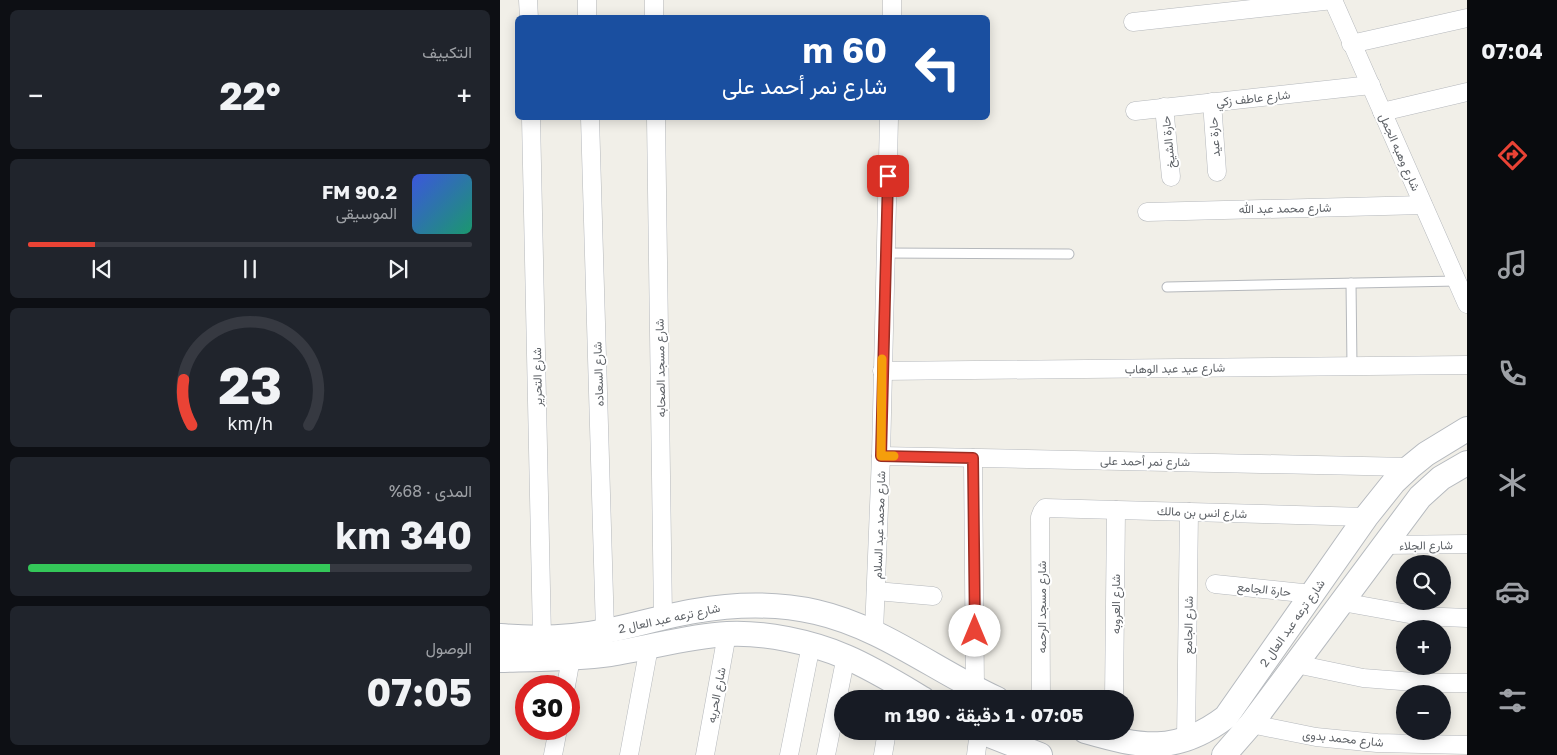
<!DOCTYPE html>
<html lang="ar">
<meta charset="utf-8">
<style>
:root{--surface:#171b24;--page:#20242c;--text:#f1f3f6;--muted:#9ea1a6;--line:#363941;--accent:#ea4335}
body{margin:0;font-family:"Golos Text",Vazirmatn,sans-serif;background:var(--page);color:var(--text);direction:rtl;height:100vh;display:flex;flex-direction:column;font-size:19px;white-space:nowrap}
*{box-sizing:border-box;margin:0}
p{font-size:16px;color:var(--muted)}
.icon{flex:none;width:28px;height:28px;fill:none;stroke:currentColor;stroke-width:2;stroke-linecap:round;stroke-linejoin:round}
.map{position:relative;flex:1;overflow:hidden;direction:ltr}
.sheet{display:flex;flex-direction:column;gap:10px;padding:10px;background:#0d0f14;width:500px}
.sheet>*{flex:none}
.guide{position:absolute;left:15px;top:15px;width:475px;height:105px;border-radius:8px;box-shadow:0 2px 12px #0003;direction:rtl;background:#1a4fa0;color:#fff;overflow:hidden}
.tools{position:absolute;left:896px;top:555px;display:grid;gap:10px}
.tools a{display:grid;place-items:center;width:55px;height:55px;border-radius:50%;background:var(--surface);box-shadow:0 2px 12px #0003;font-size:25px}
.speed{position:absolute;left:15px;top:675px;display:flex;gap:10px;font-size:25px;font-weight:700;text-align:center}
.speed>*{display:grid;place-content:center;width:65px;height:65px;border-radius:50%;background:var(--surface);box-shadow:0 2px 12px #0003;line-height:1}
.speed .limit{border:8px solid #d22;background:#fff;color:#111}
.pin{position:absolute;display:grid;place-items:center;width:42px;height:42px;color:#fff;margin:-21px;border-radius:10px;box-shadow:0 2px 8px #0006}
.me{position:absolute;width:55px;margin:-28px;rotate:0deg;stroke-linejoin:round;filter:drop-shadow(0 0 4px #0008)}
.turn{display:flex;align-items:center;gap:18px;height:105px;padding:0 20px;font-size:22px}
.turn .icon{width:65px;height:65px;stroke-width:2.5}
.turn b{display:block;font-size:35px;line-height:42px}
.big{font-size:38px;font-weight:700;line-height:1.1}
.sheet .widget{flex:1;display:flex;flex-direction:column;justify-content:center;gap:8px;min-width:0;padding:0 18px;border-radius:8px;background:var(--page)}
.sheet .dial{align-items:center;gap:0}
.dial svg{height:130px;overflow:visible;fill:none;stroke:var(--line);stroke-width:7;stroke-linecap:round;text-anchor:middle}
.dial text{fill:var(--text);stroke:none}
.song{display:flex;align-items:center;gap:15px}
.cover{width:60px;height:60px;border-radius:8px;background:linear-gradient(135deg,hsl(230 70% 55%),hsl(160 70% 35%))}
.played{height:5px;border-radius:2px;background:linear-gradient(90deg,var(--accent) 15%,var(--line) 15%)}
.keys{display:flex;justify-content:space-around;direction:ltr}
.heat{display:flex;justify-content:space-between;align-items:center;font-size:28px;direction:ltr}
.charge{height:8px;border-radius:4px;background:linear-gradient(90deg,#34c759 68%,var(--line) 0)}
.trip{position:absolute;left:334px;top:690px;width:300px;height:50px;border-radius:25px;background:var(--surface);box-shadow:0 2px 12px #0003;font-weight:700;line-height:50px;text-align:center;direction:rtl}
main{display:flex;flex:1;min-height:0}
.menu{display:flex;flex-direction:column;width:90px;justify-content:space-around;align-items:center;background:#090b0e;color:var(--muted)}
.menu .icon{width:35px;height:35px}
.menu .on{color:var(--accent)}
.menu b{font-size:22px;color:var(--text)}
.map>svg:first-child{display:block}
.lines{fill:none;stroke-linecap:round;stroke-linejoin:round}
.lane-casing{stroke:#b5b8bc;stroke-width:11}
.street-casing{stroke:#b5b8bc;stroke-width:19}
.secondary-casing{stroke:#b6babf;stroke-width:26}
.lane{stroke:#fff;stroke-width:9}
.street{stroke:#fff;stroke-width:18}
.secondary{stroke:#fff;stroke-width:24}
.route-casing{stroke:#982c22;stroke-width:12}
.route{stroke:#ea4335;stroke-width:9}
.slow{stroke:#f59e0b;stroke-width:9}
.labels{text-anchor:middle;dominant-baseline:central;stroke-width:4;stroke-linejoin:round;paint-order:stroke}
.street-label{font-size:12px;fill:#5f6368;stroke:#fff}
</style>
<main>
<nav class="menu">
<b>07:04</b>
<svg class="icon on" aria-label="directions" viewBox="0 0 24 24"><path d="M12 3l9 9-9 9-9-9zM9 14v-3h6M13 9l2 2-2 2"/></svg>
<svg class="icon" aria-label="music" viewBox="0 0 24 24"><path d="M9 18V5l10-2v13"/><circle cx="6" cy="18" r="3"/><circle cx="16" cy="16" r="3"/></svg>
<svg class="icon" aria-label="phone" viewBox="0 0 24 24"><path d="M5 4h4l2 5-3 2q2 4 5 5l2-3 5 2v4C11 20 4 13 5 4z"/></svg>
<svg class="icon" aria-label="climate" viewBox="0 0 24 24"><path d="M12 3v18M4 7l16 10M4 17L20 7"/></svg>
<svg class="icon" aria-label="car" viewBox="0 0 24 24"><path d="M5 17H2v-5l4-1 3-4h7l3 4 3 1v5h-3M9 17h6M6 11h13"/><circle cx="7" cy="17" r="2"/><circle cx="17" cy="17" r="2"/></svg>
<svg class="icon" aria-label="filters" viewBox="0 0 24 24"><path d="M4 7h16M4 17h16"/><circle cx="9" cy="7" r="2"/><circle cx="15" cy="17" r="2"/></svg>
</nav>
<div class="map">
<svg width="967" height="755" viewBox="0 0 967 755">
<rect width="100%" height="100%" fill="#f1efe8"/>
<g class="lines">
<defs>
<g id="lane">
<polyline points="385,253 569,254"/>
<polyline points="851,283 852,366"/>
<polyline points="667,287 957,281"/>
</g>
<g id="street">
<polyline points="28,0 29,18"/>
<polyline points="87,0 87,18"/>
<polyline points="154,0 154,18"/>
<polyline points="833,0 967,304"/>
<polyline points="392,18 392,0"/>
<polyline points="633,22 833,0"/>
<polyline points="851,44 967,18"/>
<polyline points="712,102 717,172"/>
<polyline points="664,107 671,177"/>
<polyline points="635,111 871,85"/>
<polyline points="882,112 967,92"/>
<polyline points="31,118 42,637"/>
<polyline points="90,118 105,631"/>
<polyline points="156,118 163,618"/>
<polyline points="647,212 923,205"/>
<polyline points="382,371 967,365"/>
<polyline points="381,456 910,467"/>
<polyline points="473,458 475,689"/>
<polyline points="884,545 967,544"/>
<polyline points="715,584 812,594"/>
<polyline points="376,591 433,596"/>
<polyline points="842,602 920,616 967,618"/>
<polyline points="374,632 381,456 389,118"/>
<polyline points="796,664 863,678 927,683 967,683"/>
<polyline points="66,686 71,658"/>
<polyline points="393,699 395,683"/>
<polyline points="541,699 540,517 542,512 545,508 866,517"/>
<polyline points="614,699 616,510"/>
<polyline points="751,724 816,737 877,743 967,745"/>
<polyline points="686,739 689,512"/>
<polyline points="53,755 58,729"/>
<polyline points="129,755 149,647"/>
<polyline points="205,755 227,634"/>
<polyline points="289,755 311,645"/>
<polyline points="326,755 346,656"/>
<polyline points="383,755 387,731"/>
<polyline points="476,755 479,731"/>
</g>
<g id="secondary">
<path d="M0,636C35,639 72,638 106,631C136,625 165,616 195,611C235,604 276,603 316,612C382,627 436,671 497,699"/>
<path d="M0,660C37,659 74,659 110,654C149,648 188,636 227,634C264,632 312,642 346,657C372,668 398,684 423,699"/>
<polyline points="479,731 540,755"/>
<path d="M585,731C641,747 676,755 726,717L866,517L894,482L910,467L926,454L967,429"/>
<polyline points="724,755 751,724 920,497 941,478 967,463"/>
</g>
</defs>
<use href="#lane" class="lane-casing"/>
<use href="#street" class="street-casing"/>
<use href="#secondary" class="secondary-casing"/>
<use href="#lane" class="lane"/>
<use href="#street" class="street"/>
<use href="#secondary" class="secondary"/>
</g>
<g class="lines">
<defs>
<polyline id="route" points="388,176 381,456 473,458 475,631"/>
</defs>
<use href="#route" class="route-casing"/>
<use href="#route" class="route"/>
<polyline class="slow" points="382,359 381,456 394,456"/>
</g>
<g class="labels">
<g class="street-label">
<text transform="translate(753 98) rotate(-6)">شارع عاطف زكي</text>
<text transform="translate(714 137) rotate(-94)">حارة عيد</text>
<text transform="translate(668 142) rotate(-96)">حارة الشيخ</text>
<text transform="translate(900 152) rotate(66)">شارع وهبه الجمل</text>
<text transform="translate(785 208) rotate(-1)">شارع محمد عبد الله</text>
<text transform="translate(160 368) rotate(-91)">شارع مسجد الصحابه</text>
<text transform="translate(675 368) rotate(-1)">شارع عيد عبد الوهاب</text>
<text transform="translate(98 374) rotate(-92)">شارع السعاده</text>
<text transform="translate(37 377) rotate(-91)">شارع التحرير</text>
<text transform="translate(645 461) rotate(1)">شارع نمر أحمد على</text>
<text transform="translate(702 512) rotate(2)">شارع انس بن مالك</text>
<text transform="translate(379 525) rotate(-88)">شارع محمد عبد السلام</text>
<text transform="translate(926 545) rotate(-1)">شارع الجلاء</text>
<text transform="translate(764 589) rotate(6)">حارة الجامع</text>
<text transform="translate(615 604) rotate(-90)">شارع العروبه</text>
<text transform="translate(541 607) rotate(-90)">شارع مسجد الرحمه</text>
<text transform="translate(169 618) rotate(-12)">شارع ترعه عبد العال 2</text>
<text transform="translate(792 623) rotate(-55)">شارع ترعه عبد العال 2</text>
<text transform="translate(688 625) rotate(-89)">شارع الجامع</text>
<text transform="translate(216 695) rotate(-79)">شارع الحريه</text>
<text transform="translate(843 738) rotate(6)">شارع محمد بدوى</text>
</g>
</g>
</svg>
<div class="tools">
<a><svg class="icon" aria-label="search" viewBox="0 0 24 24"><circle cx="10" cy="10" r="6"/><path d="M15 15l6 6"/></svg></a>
<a>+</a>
<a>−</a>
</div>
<div class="speed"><div class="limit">30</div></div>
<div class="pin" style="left:388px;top:176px;background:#d93025"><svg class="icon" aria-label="arrive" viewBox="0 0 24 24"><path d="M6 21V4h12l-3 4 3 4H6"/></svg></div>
<svg class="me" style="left:475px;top:631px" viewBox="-20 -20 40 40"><circle r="19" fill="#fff"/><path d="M0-13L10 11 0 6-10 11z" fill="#ea4335"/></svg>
<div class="trip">07:05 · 1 دقيقة · 190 m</div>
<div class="guide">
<div class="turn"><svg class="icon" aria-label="left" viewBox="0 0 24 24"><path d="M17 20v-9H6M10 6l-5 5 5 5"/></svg><div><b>60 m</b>شارع نمر أحمد على</div></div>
</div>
</div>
<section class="sheet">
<div class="widget"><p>التكييف</p>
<div class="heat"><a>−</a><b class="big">22°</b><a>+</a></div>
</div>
<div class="widget">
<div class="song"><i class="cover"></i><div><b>90.2 FM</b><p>الموسيقى</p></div></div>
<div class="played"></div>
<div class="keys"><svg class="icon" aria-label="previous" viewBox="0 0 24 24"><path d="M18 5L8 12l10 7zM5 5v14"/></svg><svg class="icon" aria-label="pause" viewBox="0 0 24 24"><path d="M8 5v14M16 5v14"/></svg><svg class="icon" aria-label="next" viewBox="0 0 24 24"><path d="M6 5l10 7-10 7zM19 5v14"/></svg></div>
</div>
<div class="widget dial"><svg viewBox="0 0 100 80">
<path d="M14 69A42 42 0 1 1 86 69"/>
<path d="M14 69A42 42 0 0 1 9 41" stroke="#ea4335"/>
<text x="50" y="56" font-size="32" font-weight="700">23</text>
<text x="50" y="72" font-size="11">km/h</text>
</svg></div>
<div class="widget"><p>المدى · 68%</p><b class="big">340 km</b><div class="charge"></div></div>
<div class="widget"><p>الوصول</p><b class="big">07:05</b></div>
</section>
</main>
